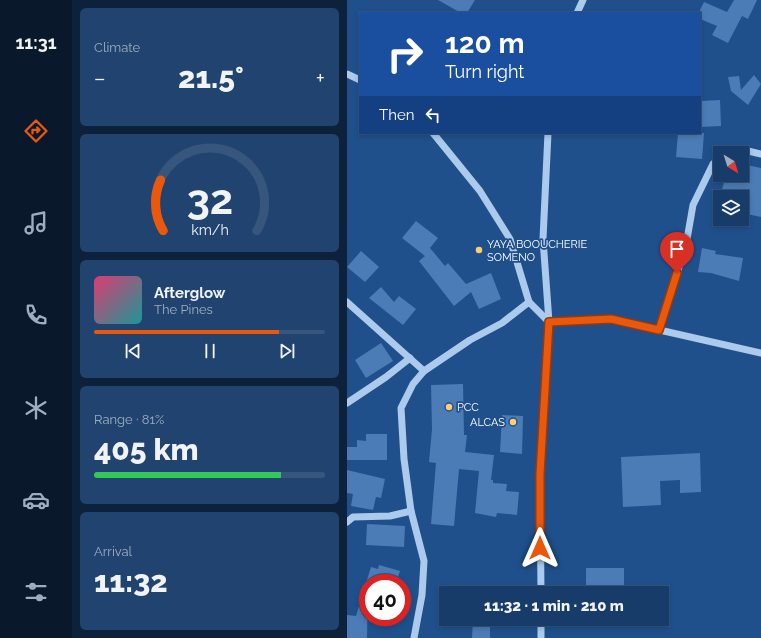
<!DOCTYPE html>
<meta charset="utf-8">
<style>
:root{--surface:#173c69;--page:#20436f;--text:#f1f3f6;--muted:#9eadc0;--line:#36567d;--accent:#ea580c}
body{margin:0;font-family:Raleway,sans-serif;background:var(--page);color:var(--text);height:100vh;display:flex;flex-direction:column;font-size:15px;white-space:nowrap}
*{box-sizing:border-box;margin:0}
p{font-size:13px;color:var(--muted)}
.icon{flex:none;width:22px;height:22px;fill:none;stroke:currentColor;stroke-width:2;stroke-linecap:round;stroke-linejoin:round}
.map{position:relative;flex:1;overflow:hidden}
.details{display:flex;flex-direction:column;gap:8px;padding:8px;background:#0d213a;width:275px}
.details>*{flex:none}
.banner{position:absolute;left:12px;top:12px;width:342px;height:122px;border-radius:0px;box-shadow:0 2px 6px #0003,0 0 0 1px var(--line);background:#1a4fa0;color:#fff;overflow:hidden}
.needle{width:26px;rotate:142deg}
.controls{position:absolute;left:366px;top:146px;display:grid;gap:8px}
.controls a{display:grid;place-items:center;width:36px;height:36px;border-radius:0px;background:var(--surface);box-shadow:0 2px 6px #0003,0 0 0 1px var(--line);font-size:20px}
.speed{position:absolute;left:12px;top:574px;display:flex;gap:8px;font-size:20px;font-weight:700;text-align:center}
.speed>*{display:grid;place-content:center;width:52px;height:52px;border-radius:50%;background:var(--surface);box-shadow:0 2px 6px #0003,0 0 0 1px var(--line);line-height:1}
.speed .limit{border:6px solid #d22;background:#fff;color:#111}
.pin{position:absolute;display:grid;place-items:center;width:34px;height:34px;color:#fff;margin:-41px -17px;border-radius:50% 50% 50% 0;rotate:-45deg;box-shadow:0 0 4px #0007}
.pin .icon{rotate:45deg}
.me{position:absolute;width:44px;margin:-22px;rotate:0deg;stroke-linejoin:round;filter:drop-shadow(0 0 3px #0008)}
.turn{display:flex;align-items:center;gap:14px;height:84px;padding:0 20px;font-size:18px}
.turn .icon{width:52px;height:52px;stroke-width:2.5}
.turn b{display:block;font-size:28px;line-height:34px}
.then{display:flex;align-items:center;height:38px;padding:0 20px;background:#0003;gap:8px;font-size:15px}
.big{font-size:30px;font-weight:800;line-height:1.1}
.details .card{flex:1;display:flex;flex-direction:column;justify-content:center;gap:6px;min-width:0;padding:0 14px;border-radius:6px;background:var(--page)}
.details .dial{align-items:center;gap:0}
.dial svg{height:104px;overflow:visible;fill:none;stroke:var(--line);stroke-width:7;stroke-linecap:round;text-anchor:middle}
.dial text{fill:var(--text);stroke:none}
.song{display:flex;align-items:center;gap:12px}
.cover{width:48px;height:48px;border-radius:6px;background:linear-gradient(135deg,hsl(340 70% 55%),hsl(180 70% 35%))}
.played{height:4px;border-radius:2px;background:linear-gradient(90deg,var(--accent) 80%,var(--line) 80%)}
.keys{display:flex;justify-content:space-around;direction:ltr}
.heat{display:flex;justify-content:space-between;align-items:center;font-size:22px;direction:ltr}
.charge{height:6px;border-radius:3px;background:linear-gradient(90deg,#34c759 81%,var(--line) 0)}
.trip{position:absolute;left:92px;top:586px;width:230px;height:40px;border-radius:0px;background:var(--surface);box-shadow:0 2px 6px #0003,0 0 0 1px var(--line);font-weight:800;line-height:40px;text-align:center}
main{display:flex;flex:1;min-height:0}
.dock{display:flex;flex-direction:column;width:72px;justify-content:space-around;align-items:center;background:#09182a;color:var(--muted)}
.dock .icon{width:28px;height:28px}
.dock .active{color:var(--accent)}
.dock b{font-size:18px;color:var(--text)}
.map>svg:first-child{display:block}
.building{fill:#4b7cb6}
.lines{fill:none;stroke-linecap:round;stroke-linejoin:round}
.minor{stroke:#accaec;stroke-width:7}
.route-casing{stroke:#983908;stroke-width:10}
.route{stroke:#ea580c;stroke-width:7}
.poi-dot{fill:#facf6c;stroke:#1f508c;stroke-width:1.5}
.labels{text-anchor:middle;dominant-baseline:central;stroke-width:3.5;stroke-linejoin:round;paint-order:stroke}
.poi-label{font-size:11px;fill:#fff;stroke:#1f508c;text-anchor:start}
</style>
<main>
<nav class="dock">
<b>11:31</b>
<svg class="icon active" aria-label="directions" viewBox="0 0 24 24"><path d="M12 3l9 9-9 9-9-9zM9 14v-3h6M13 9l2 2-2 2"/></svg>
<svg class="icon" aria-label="music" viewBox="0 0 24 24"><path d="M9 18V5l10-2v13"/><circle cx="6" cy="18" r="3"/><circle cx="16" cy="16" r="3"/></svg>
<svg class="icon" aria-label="phone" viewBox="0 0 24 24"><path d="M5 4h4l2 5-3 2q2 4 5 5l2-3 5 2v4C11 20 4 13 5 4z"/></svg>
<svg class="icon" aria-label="climate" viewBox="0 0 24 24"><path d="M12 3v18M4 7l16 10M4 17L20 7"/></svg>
<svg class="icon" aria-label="car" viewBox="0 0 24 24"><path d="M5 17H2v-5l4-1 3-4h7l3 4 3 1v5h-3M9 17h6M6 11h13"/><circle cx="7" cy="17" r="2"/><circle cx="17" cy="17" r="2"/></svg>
<svg class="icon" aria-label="filters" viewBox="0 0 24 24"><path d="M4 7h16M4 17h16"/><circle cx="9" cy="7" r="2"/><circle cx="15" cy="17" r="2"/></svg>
</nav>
<section class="details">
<div class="card"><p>Climate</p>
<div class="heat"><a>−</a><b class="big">21.5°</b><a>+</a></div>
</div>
<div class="card dial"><svg viewBox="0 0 100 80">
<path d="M14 69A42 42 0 1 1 86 69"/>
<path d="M14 69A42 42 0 0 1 12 30" stroke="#ea580c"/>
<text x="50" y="56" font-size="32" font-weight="700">32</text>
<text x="50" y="72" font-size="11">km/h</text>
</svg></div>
<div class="card">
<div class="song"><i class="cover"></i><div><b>Afterglow</b><p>The Pines</p></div></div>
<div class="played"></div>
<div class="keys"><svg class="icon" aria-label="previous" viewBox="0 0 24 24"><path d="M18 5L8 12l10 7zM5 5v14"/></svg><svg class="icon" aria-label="pause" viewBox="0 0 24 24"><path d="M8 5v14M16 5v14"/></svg><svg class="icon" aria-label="next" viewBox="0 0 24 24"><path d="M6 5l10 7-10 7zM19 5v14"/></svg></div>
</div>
<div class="card"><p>Range · 81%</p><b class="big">405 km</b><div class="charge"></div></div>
<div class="card"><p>Arrival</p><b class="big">11:32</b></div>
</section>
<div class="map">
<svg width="414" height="638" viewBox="0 0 414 638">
<rect width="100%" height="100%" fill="#1f508c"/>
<g class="building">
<polygon points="91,0 128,0 120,13 114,13"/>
<polygon points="387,0 410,0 401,19 395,16 381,43 365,35 370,26 353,19 353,10 357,2 380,12"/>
<polygon points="407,75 414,84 401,105 384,91 381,77 392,76 394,90"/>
<polygon points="373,100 374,126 353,127 353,117 355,117 354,101"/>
<polygon points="331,133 357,133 355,159 329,157"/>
<polygon points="395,164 414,168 414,217 395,213 395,197 373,197 379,175 395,175"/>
<polygon points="69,221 91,238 83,248 98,266 101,263 119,284 144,273 154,299 132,309 124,292 107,306 72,261 78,256 55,238"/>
<polygon points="355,248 369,251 368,254 396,258 392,281 364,273 351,272"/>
<polygon points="14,251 32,267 18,282 0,267"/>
<polygon points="34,287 47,302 52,296 69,309 56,325 22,298"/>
<polygon points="34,343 46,361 19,378 8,360"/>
<polygon points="116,384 117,435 120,435 118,452 147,455 144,480 146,480 146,483 160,484 159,491 172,492 170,515 150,513 149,517 128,513 132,471 112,469 107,526 84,524 89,463 82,462 85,429 84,385"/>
<polygon points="155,415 176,416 175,454 153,452"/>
<polygon points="19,434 40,434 40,460 0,460 0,447 10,447 10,440 19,441"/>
<polygon points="353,453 354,492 333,493 333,480 313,481 314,505 276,507 274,457"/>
<polygon points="0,470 38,479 34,498 29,497 26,510 4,506 6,494 0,493"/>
<polygon points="20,524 58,526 57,547 19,545"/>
<polygon points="32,565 53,571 49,583 19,583 24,567 31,569"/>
<rect x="239" y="568" width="38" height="25"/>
<polygon points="18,586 21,586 20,638 0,638 0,615 9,616"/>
<polygon points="126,619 143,619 143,638 125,638"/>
</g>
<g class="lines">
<g class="minor">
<polyline points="230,13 236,0"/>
<polyline points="0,74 13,80"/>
<polyline points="86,133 133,191 163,239 182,302 202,322 264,319 414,353"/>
<polyline points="378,153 380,151 397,150 414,154"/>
<polyline points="0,302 77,371"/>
<polyline points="312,330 339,245 346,205 366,164 373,158"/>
<polyline points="0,403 39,377 63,358"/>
<polyline points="0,522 6,517 43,516 64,511"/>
<polyline points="194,593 193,474 202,322 196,239 201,133"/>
<polyline points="194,619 194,638"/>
<polyline points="67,638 75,595 77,561 64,511 57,459 54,408 66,384 77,371 123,340 155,323 182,302"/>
</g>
</g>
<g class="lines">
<defs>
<polyline id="route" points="193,548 193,474 202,322 264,319 312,330 330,273"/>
</defs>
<use href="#route" class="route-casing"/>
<use href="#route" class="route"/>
</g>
<g class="poi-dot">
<circle cx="132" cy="250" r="4"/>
<circle cx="102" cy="407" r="4"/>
<circle cx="166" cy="422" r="4"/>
</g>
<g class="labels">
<g class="poi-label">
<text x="140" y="244">YAYA BOOUCHERIE<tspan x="140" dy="13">SOMENO</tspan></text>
<text x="110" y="407">PCC</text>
<text x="158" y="422" text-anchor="end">ALCAS</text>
</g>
</g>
</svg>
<div class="controls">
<a><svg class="needle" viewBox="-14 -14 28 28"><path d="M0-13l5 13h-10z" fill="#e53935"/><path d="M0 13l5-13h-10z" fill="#9eadc0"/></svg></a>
<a><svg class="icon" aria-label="layers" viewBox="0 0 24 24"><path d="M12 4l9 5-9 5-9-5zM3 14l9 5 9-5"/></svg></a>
</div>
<div class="speed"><div class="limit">40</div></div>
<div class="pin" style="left:330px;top:273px;background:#d93025"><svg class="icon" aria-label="arrive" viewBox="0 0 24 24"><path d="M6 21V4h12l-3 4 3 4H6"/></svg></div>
<svg class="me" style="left:193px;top:548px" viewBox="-20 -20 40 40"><path d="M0-17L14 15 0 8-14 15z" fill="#ea580c" stroke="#fff" stroke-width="4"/></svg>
<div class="trip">11:32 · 1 min · 210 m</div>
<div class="banner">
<div class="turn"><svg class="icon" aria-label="right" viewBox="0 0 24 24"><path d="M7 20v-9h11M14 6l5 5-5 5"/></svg><div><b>120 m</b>Turn right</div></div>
<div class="then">Then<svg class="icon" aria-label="left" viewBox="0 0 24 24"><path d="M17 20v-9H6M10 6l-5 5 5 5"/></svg></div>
</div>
</div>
</main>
